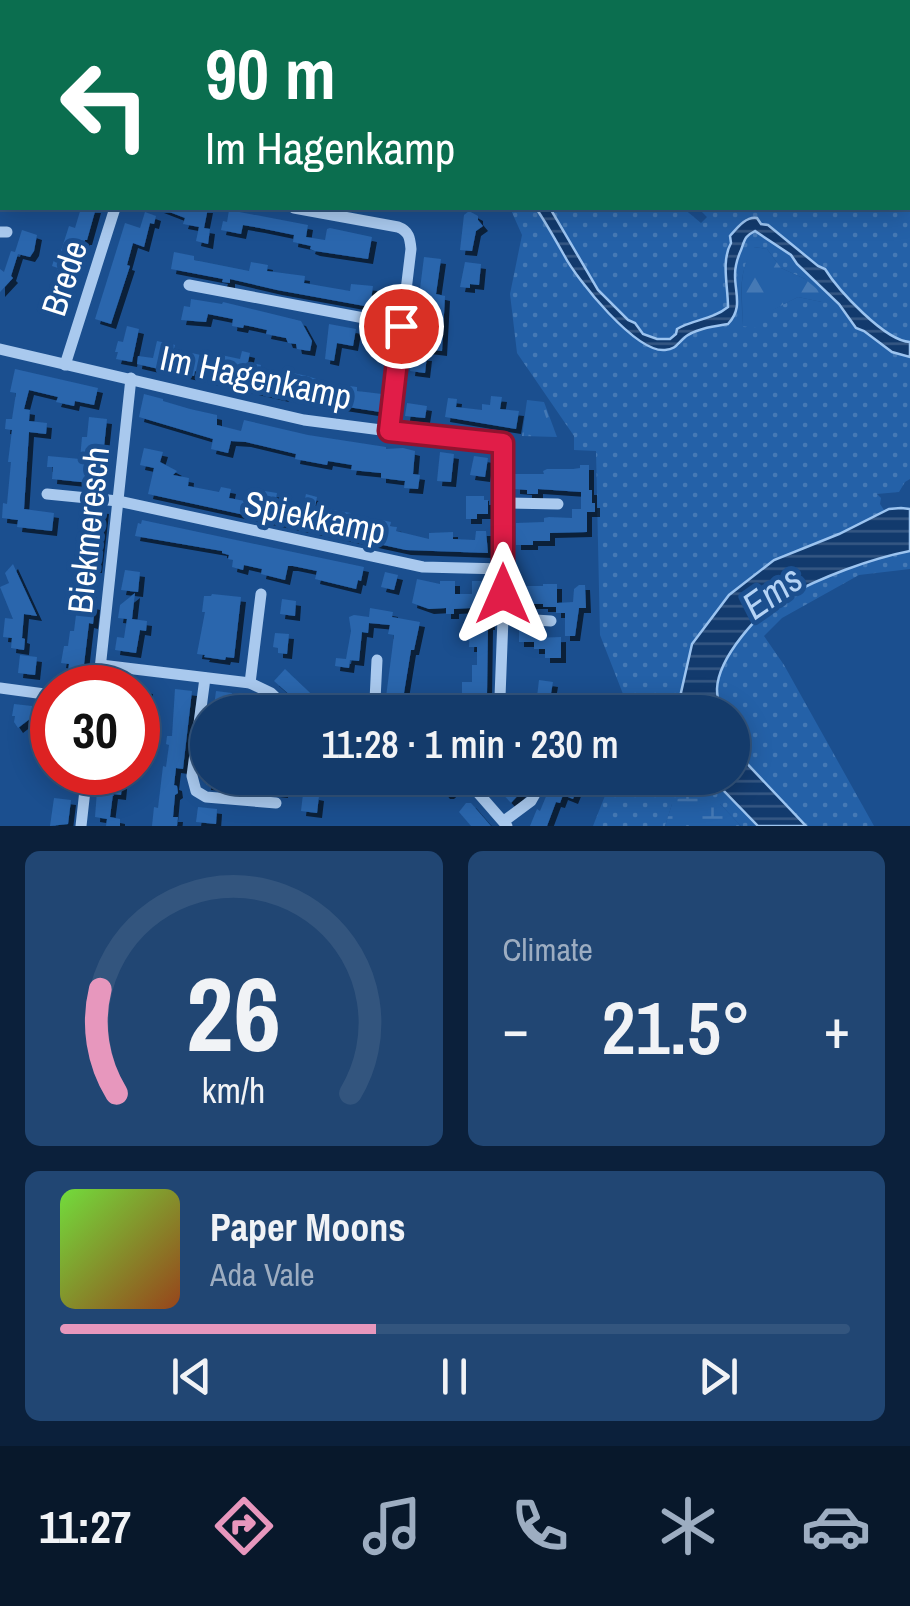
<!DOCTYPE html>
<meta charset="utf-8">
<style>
:root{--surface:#143b6b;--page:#214673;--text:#f1f3f6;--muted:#9dadc1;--line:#33557e;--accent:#e797bd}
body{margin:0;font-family:"Archivo Narrow",sans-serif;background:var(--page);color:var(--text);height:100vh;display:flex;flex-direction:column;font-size:38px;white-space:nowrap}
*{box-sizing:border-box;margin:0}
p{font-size:32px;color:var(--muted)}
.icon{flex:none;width:55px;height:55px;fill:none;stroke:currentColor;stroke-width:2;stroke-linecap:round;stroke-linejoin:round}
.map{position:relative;height:826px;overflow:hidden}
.panel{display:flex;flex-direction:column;gap:25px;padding:25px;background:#0b203b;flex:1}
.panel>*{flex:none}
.guide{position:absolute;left:0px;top:0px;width:910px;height:210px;box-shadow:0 5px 25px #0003,0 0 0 2px var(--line);background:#0b6e4f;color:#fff;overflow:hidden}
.speed{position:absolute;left:30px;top:665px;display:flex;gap:20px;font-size:50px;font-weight:700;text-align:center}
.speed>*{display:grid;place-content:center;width:130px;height:130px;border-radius:50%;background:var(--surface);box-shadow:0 5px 25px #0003,0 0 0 2px var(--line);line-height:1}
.speed .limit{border:15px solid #d22;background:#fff;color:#111}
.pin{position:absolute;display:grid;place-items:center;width:85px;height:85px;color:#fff;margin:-42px;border:5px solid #fff;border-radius:50%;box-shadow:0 2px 10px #0007}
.me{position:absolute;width:110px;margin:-55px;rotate:0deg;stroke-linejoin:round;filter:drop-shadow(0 0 8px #0008)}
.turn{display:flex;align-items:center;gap:35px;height:210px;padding:0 40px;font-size:45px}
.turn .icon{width:130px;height:130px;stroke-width:2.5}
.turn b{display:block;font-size:70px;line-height:85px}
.big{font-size:75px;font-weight:600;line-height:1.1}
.panel .widget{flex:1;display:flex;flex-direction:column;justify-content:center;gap:15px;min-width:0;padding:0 35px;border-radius:15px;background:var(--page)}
.panel .dial{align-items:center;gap:0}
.dial svg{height:260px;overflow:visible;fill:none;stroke:var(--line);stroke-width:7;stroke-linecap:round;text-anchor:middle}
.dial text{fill:var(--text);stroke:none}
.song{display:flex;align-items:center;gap:30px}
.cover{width:120px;height:120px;border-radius:15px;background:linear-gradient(135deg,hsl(100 70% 55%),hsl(20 70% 35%))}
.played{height:10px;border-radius:5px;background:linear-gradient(90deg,var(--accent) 40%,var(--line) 40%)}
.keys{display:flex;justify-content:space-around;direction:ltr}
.heat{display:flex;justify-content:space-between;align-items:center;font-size:55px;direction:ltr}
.panel .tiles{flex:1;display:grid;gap:25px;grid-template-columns:1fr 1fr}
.widget:last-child{grid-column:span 2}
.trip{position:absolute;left:190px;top:695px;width:560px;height:100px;border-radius:50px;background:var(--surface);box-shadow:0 5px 25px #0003,0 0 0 2px var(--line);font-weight:600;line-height:100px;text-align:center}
.menu{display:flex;height:160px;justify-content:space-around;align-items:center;background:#08182b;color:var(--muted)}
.menu .icon{width:70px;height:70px}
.menu .current{color:var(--accent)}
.menu b{font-size:45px;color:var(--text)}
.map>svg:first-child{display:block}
.grass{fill:url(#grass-dots);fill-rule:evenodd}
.forest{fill:url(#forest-firs)}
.wetland{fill:url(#wetland-marsh)}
.park{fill:url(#park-tufts)}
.water{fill:url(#water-rules);stroke:#9cc4f0;stroke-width:2.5}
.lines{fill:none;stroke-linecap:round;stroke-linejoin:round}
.river{stroke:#123a6d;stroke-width:20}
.building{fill:#2a66ad;filter:url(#shadow)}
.minor{stroke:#a9c9ee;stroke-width:11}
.route-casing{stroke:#92132f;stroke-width:25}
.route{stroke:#e11d48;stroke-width:18}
.labels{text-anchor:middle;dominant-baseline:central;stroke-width:10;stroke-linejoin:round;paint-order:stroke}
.street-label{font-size:35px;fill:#fff;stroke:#1b4f8f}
.water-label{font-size:38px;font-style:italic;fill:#b5d3f5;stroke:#1b4f8f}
</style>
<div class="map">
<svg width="910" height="826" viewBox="0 0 910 826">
<defs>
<pattern id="grass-dots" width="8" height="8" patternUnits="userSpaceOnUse" patternTransform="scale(2.5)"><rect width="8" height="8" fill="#2461a8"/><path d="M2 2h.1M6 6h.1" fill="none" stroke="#4579b5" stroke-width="1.8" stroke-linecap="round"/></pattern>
<pattern id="forest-firs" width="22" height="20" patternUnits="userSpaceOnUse" patternTransform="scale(2.5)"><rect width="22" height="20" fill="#2461a8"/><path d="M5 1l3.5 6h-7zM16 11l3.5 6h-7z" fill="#4579b5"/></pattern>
<pattern id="wetland-marsh" width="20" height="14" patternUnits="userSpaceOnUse" patternTransform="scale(2.5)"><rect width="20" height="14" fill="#2461a8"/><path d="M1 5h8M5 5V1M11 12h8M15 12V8" fill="none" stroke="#4579b5"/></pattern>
<pattern id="park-tufts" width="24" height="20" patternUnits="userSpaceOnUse" patternTransform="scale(2.5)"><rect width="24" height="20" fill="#2461a8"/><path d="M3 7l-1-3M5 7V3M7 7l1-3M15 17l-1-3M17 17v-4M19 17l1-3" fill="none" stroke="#4579b5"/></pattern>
<pattern id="water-rules" width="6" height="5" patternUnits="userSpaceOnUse" patternTransform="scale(2.5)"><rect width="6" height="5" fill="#123a6d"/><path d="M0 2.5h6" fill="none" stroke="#365883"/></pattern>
<filter id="shadow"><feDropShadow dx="5" dy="5" stdDeviation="0" flood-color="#0009"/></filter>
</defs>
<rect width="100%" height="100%" fill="#1b4f8f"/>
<g class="grass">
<path d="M789,0H910V342C884,341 839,291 825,269L818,266L768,225L761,224L757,218H747L733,233L727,285L729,307L705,320H696L670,339H657L642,333L635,323L628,320L598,290L550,208H683L701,223L707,217L698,208H908V2H783Z"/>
<path d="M510,208H536L565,258L608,313L645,344L659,350L679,346L685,336L720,325L738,303C734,279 731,243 756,231L791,255L797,264L840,304L856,328L864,331L892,352L910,357V479L905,482L899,492L877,494L881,498L880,504L884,510L889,509L839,534L680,697L685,712H630L600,635L596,451L574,450V436L517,353L510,294L522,235ZM754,247L767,249L781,268L805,279L822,302L798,297L742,325C743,293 736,277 754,247Z"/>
<path d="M910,551V569L859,575L782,618L764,636L784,665L874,826H806L737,753L733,743L732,712H720C719,705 717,696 717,689C718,658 759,611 785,597C822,577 869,559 910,551Z"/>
<polygon points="612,778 716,778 725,791 758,826 741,826 720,804 672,804 665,826 593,826"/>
</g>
<path class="forest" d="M753,247L767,249L781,268L805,279L831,301L822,302L798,297L773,310L755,328L742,326C744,293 736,278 753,247Z"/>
<polygon class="wetland" points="690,789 720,804 741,826 665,826 672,804"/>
<polygon class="park" points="527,400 544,402 557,437 522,436"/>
<g class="water">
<path d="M536,208H550L598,290L628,320L635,323L643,334L657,339H670L676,334L677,329C694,319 712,320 728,307C728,286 721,261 731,243L730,236C737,228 746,216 757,218L761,224L768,225L818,266L825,269C838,290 885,341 910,342V357L892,352L864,331L856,328L839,304L797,264L791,255L755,231C745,236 745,239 741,250C737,259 735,265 735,275C735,294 743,308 728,324C716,326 693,329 684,338C677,344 676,349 665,350C636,353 577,280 564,255C555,239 546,223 536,208Z"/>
<path d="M901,508L910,509V551C869,559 822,577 785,597C759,611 718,658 717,689C717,696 719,705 720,712H685L680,697L692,644L729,595L774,560L839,534L889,509Z"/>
<polygon points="733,743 737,753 806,826 758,826 724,791 716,778 732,778"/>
</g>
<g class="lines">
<polyline class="river" points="0,163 2,163"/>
</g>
<g class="building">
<polygon points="81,208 96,208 87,240 85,240 71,279 56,274 58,268 52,266 56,253 60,254 69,226 75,228"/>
<polygon points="159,208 208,208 204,228 210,229 208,244 196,241 199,227 183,224 185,218"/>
<polygon points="229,210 308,225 306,237 325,240 327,229 330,228 372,237 368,259 315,251 310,249 311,246 293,242 294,235 260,228 243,225 241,234 221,230 223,221 227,222"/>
<polygon points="469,211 478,216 478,220 483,226 476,231 472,251 460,250 464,215"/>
<polygon points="145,212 156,216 154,224 150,223 144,247 133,243 127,265 130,266 111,324 95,319 125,223 140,228"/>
<polygon points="22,230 37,235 34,251 30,257 18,254 11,276 13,278 0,292 0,269 4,272 11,251 15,252"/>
<polygon points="174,252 194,256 194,260 249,271 251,262 268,265 267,271 305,276 304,283 321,286 350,291 351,284 373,286 370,307 277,290 230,279 230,283 222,282 223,279 171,269"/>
<polygon points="424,257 441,259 436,294 445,296 442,351 426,349 427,337 414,335 416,323 421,323 423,306 418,305"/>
<polygon points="465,262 481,264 479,285 470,284 470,288 460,287"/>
<polygon points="191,299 222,304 223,302 301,321 312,341 310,351 297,349 296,344 288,343 286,338 266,334 267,330 244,325 243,328 232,326 233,319 208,314 206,322 181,320 184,306 190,307"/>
<polygon points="329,324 356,329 353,346 337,343 334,361 325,359"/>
<polygon points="127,326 139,329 132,362 116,359 118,352 115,352 118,341 123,342"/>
<polygon points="373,329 386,332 384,349 372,348"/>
<polygon points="157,341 175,345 174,349 205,356 206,354 220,358 221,355 240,359 242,351 250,353 248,362 261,365 260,369 282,374 283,371 307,376 323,381 322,387 341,390 342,385 357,387 357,391 382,394 380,412 302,400 305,385 288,382 284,397 241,387 242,382 226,378 225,383 210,380 211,375 195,371 194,376 180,373 183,361 166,357 163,370 137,364 138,356 153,358"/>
<polygon points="412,355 427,356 425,373 410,371"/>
<polygon points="15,369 98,388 94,405 75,401 74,406 56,402 58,397 29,390 24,409 30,410 29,421 47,423 46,434 29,432 24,509 54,513 52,531 17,527 18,520 2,518 3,503 7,504 11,462 8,462 12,430 5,429 6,419 12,419 16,393 10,392"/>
<polygon points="144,394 163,399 163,401 190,409 217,415 217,425 241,431 244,420 308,435 386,447 386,449 403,448 415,451 413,474 420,475 418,489 404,488 405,481 381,478 381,473 351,470 352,465 328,461 327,465 295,459 296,454 246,442 231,441 228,453 211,449 213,439 139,417"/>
<polygon points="491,396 502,397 500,409 519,411 516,429 445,417 448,398 457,399 456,407 482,410 482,404 490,405"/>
<polygon points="407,403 427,406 425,418 405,416"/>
<polygon points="89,417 107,419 100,484 52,479 53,467 47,467 48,456 80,459 82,437 87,437"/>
<polygon points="144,448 163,452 160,462 177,471 173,475 189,478 188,486 219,492 221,487 231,489 229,498 245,501 245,503 261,507 265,491 277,493 276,499 285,501 284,508 302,512 306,494 317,497 315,507 351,513 349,519 381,526 382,520 391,522 390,526 397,527 396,531 429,539 429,533 453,532 453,539 475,540 476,531 486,531 488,553 406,550 148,494 154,468 140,465"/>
<polygon points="440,452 454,454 451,482 437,481"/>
<polygon points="474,456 488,458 485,477 470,475"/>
<polygon points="580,465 589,465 589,490 592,490 592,503 595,503 595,512 587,512 587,532 550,533 550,541 533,541 533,545 516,545 516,523 544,522 544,518 549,517 572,518 572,509 581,509 581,492 538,489 538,494 527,494 527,490 515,489 515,474 544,474 543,471 547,469 573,469 580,468"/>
<polygon points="466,496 484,496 484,500 488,500 488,514 477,514 477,519 466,519"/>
<polygon points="87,507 104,509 97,568 94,568 92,590 91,604 95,605 93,624 89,623 82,681 67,679 69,664 61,663 64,646 68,646 70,631 74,631 76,615 71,615 72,605 78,606 81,590 77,589 75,580 76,571 81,571"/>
<polygon points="142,520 364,567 361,581 358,580 356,589 315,579 317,571 293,566 288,566 285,580 261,574 262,569 244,565 243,570 232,567 233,560 228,559 229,555 222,553 222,551 135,536 138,523 141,524"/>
<polygon points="13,564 37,616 24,614 22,638 25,639 24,650 11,648 12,638 3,637 5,618 13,619 0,587 9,583 5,573"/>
<polygon points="125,570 140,572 138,592 121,590"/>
<polygon points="385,572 398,575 394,590 381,587"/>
<polygon points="417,579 440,584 440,581 455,581 455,594 472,594 472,581 488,581 490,625 488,625 487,694 478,693 473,712 458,712 455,707 462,699 462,682 472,682 472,665 477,665 477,647 469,647 471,608 454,609 454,614 446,614 446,608 429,609 412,603"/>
<polygon points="543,584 557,584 557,603 573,602 574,589 579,585 585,585 586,608 579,608 575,636 565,636 565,613 556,613 556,607 543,607 543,604 515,604 515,586 543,586"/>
<polygon points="135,593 132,619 147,621 146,631 140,630 136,653 115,650 117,637 124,638 127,619 118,618 120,605"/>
<polygon points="212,594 241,597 234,658 226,657 225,660 204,657 205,655 197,654 205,612 202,612 204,596 211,596"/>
<polygon points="282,599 296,601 295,616 280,614"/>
<polygon points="370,608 393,612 392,617 420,622 414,650 411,650 404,693 397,699 386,697 394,635 388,634 390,625 369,623 368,633 362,632 359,661 350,660 349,668 335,666 336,658 346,659 351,631 349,617 354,615 369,617"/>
<polygon points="519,628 535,629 535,638 561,637 561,658 545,658 545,649 534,649 534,642 519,642"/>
<polygon points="275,633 289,634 287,654 278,653 278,648 273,647"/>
<polygon points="20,655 37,657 35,675 18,673"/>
<polygon points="285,669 323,705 316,712 309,712 274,681"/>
<polygon points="539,680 553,682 550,699 537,697"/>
<polygon points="139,688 148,689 143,733 138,733"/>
<polygon points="175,689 192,691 183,769 176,768 174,785 177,786 178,793 175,795 173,817 178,817 177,826 152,826 154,807 158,808 163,766 166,767 169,745 166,744 167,736 172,736"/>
<polygon points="216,691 232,693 232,696 261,700 260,712 232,712 233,708 214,706"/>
<polygon points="517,699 538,701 536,711 516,709"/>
<polygon points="14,704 32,706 31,718 18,728 14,722 15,716 12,716"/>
<polygon points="111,774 123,775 121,795 113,794 110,817 120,819 120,826 106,826 107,819 95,817 97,791 109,791"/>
<polygon points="207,778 282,778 284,781 283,793 206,785"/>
<polygon points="432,778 450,778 458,786 449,794 445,794"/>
<polygon points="519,778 525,778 530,782 511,803 501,792"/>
<polygon points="566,780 579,784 573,799 563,795 560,803 556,802 547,826 530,826 537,809 540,811 552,782 564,787"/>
<polygon points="311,790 314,795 319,796 317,813 301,811 303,794"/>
<polygon points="54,798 71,800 68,824 50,826"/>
<polygon points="466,803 471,803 491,826 471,826 459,812"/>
<polygon points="198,807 217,809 216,824 196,822"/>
</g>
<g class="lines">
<g class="minor">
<polyline points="120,2 122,0"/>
<polyline points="302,2 303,0"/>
<polyline points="470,2 471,0"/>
<polyline points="0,78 2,79"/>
<path d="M294,208L398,227C409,231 410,238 411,249L389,431"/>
<polyline points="0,232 7,232"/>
<polyline points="189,285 401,325"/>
<polyline points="0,349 304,420 389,431 503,443 503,618 500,697 488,712"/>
<polyline points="65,365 115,208"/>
<polyline points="47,494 118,501 423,567 503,569"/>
<polyline points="503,503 558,504"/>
<polyline points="503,618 551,621"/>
<polyline points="101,665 250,683 271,693 291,712"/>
<polyline points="205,678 192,776 196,791 206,797 276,803"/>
<polyline points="250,683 261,594"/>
<polyline points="0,688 52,695"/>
<polyline points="98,688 131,378"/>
<polyline points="369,712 375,700 377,660"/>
<polyline points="465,778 507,826"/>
<polyline points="504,821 531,801 544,778"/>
<polyline points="81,826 87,772"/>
</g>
</g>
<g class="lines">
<defs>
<polyline id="route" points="401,326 389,431 503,443 503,594"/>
</defs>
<use href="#route" class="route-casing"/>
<use href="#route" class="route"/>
</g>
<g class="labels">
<g class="street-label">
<text transform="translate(64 278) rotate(-72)">Brede</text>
<text transform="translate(256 377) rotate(12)">Im Hagenkamp</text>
<text transform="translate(315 517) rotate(12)">Spiekkamp</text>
<text transform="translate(88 530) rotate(-84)">Biekmeresch</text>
</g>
<g class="water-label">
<text transform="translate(772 592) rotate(-35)">Ems</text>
</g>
</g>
</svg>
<div class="speed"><div class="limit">30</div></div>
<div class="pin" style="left:401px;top:326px;background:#d93025"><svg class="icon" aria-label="arrive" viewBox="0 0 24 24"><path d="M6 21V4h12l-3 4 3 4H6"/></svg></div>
<svg class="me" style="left:503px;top:594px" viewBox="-20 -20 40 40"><path d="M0-17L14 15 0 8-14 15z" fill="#e11d48" stroke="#fff" stroke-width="4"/></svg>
<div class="trip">11:28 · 1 min · 230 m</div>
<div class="guide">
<div class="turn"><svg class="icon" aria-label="left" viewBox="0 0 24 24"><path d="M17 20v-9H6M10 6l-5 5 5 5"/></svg><div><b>90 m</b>Im Hagenkamp</div></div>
</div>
</div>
<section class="panel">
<div class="tiles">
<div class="widget dial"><svg viewBox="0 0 100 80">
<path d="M14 69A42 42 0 1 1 86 69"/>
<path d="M14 69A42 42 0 0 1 9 37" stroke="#e797bd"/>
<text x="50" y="56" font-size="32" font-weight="700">26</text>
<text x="50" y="72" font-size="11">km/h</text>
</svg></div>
<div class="widget"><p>Climate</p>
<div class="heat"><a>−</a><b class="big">21.5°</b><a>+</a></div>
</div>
<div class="widget">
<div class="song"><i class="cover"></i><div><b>Paper Moons</b><p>Ada Vale</p></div></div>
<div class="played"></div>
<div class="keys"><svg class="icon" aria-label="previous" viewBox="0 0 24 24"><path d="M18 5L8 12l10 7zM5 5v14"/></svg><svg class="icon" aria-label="pause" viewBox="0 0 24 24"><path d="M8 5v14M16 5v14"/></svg><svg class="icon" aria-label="next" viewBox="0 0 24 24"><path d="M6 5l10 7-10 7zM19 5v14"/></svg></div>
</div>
</div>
</section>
<nav class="menu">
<b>11:27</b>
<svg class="icon current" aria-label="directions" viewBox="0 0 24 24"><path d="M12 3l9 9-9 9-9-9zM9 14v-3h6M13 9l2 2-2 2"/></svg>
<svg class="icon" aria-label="music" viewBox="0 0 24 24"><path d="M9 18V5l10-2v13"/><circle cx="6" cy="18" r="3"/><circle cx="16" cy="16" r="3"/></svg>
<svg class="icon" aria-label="phone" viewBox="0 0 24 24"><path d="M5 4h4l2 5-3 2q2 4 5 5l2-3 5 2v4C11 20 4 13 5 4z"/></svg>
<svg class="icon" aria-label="climate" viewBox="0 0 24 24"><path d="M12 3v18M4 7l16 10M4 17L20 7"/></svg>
<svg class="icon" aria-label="car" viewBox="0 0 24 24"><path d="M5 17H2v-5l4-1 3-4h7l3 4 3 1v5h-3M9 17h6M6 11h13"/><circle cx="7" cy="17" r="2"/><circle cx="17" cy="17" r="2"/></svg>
</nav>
